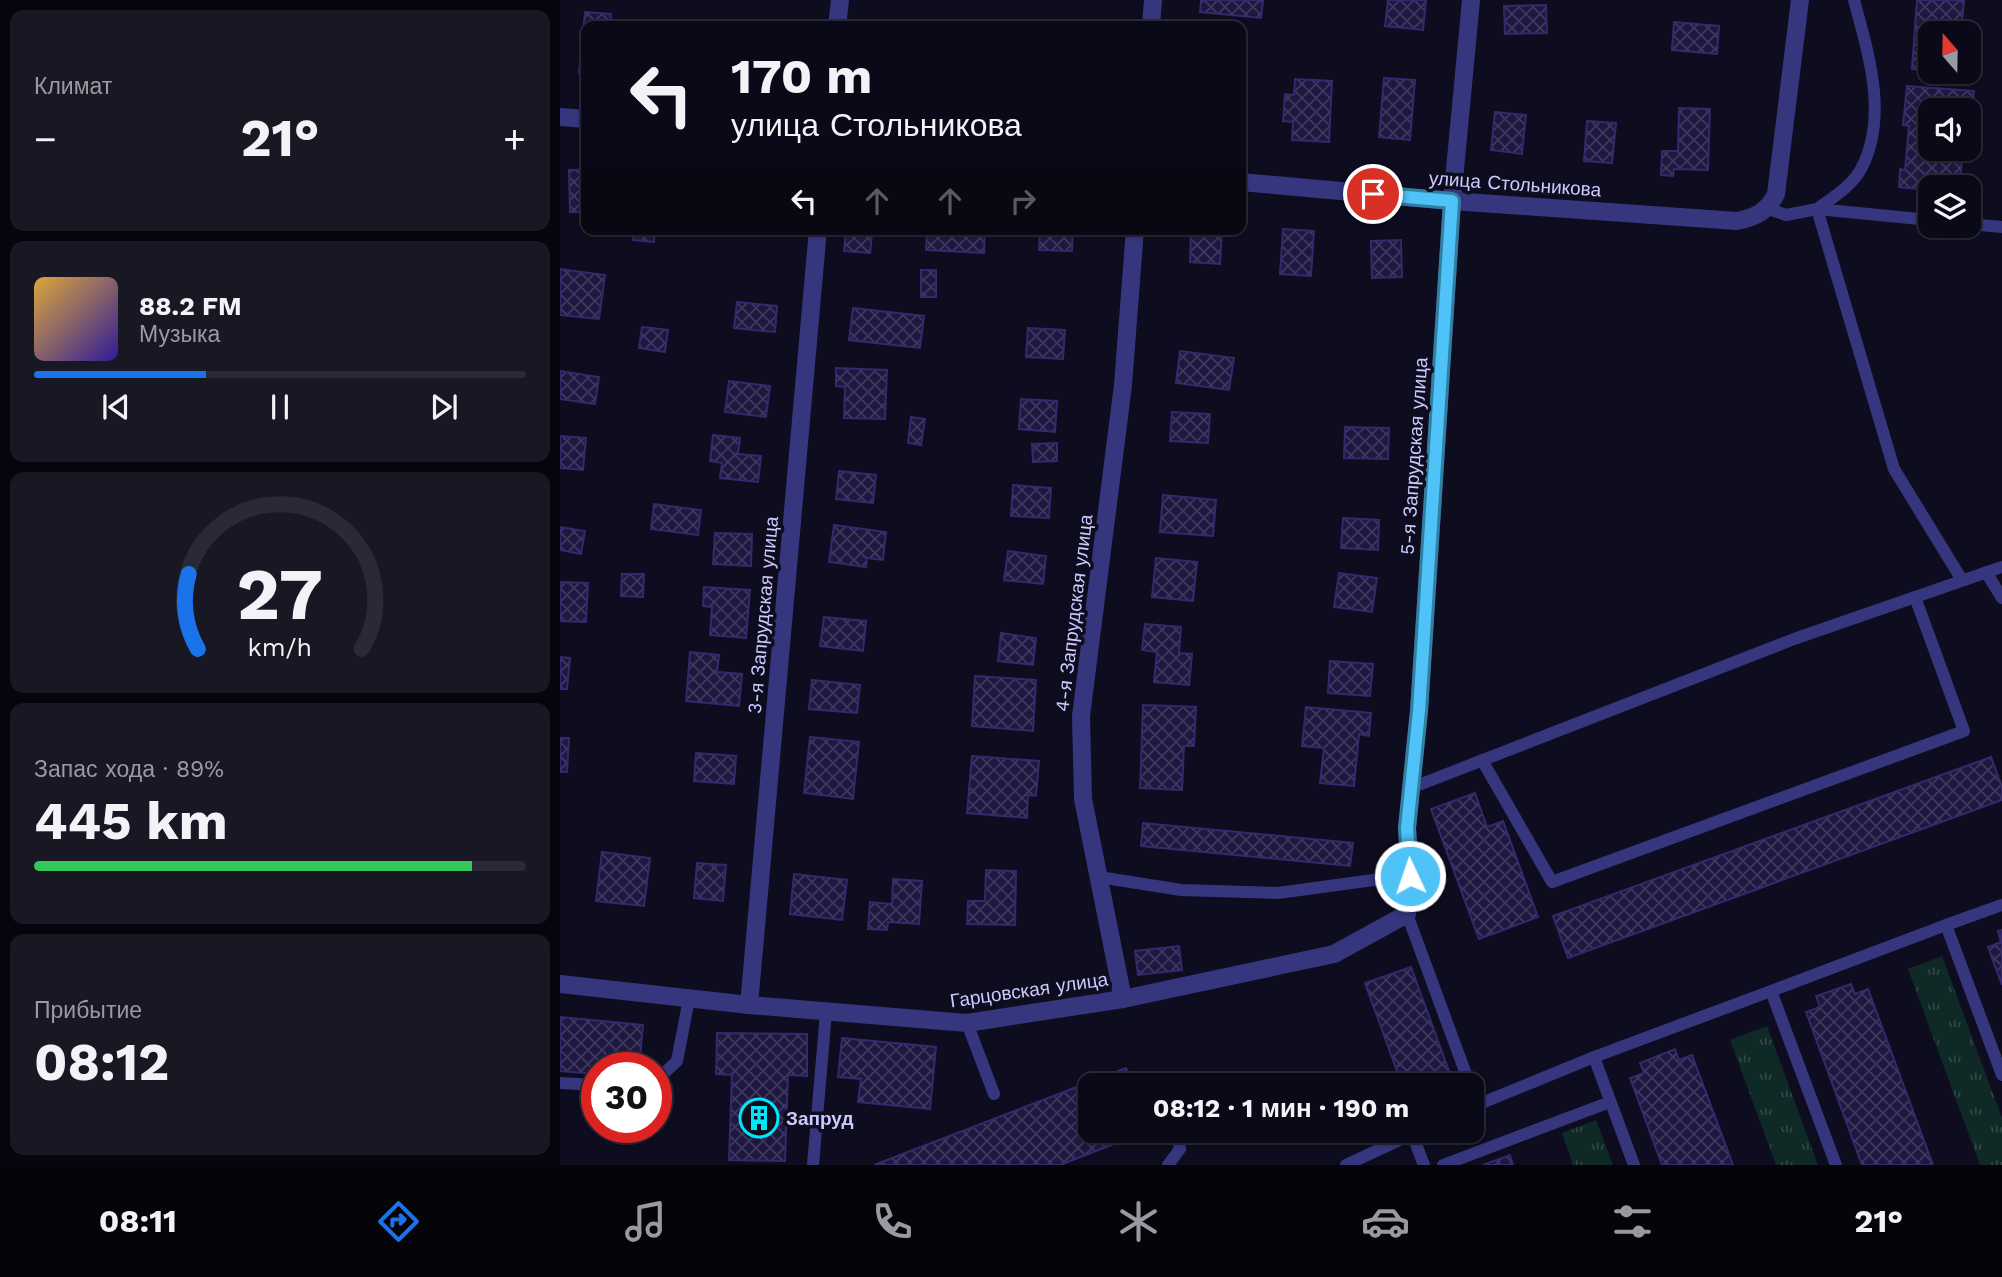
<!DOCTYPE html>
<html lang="ru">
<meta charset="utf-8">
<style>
:root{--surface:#0a0917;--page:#181724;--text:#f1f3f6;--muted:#999aa1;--line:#2a2a36;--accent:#1a73e8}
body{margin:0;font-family:"Work Sans",sans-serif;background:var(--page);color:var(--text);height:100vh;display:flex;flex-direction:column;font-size:26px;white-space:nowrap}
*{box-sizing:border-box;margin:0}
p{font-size:23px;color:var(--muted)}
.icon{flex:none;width:38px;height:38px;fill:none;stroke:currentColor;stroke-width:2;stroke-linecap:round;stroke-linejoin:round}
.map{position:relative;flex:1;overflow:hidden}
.sheet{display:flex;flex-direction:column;gap:10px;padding:10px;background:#06050d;width:560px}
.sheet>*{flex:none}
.hud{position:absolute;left:21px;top:21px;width:665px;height:214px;border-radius:14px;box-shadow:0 2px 5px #0004,0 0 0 2px var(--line);background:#0a0917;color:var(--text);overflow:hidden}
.needle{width:46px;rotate:340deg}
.tools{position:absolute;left:1358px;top:21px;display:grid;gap:14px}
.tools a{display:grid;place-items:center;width:63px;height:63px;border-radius:14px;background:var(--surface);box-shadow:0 2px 5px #0004,0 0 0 2px var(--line);font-size:35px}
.speed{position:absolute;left:21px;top:1052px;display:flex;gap:14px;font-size:35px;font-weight:700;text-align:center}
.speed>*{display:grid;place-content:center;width:91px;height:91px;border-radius:50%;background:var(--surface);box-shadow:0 2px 5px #0004,0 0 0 2px var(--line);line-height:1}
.speed .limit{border:10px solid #d22;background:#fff;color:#111}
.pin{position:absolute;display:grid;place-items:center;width:60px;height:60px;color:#fff;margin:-30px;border:4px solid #fff;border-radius:50%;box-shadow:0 2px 7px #0007}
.me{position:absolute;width:77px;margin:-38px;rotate:357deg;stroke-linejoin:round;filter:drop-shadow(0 0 5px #0008)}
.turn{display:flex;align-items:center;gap:24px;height:147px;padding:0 35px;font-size:32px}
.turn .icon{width:91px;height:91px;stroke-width:2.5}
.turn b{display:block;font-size:49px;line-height:60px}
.lanes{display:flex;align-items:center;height:66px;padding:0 35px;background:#0003;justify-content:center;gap:35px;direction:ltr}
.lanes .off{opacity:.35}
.big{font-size:52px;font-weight:700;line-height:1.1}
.sheet .tile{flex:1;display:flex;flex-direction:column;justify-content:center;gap:10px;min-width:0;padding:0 24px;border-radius:14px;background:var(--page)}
.sheet .dial{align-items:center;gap:0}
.dial svg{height:182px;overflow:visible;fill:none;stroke:var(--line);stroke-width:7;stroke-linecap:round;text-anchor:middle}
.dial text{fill:var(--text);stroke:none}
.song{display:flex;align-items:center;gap:21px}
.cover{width:84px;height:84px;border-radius:10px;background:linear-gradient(135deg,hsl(40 70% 55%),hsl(250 70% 35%))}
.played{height:7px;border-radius:4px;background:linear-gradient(90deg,var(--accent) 35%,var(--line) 35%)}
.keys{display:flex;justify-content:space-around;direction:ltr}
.heat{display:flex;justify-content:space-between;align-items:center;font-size:38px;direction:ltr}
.charge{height:10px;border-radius:5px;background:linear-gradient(90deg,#34c759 89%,var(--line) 0)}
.trip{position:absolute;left:518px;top:1073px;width:406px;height:70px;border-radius:14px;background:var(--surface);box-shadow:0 2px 5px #0004,0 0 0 2px var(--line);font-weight:700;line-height:70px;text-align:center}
.dock{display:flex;height:112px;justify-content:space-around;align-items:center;background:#040409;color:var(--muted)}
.dock .icon{width:49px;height:49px}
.dock .active{color:var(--accent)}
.dock b{font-size:32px;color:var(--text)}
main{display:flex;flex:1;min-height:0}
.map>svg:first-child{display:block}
.park{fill:url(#park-tufts)}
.building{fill:url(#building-cross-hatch);stroke:#34296d;stroke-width:2}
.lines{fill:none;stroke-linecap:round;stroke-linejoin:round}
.lane{stroke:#36367f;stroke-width:12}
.street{stroke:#36367f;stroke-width:18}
.route-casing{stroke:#337fa1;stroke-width:18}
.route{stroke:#4fc3f7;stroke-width:12}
.labels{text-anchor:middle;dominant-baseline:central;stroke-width:7;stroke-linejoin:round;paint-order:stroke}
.street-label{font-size:19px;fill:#cecaff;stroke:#0e0c1f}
.poi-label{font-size:19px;font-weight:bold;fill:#cecaff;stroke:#0e0c1f;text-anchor:start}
</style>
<main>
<section class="sheet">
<div class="tile"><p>Климат</p>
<div class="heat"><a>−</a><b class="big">21°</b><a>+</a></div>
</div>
<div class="tile">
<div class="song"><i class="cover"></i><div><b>88.2 FM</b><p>Музыка</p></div></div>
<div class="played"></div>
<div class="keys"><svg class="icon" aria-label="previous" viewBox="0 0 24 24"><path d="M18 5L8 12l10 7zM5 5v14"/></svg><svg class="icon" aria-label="pause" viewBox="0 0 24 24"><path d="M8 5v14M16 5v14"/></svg><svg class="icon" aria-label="next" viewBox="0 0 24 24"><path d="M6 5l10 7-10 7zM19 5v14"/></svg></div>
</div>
<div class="tile dial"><svg viewBox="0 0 100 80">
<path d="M14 69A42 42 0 1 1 86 69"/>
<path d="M14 69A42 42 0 0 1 10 36" stroke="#1a73e8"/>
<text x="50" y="56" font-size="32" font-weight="700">27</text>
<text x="50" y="72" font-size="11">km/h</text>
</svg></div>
<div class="tile"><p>Запас хода · 89%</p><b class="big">445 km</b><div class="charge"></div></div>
<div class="tile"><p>Прибытие</p><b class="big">08:12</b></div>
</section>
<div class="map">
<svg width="1442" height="1165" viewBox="0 0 1442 1165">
<defs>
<pattern id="park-tufts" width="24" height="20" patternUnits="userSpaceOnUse" patternTransform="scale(1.75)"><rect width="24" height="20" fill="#0f2927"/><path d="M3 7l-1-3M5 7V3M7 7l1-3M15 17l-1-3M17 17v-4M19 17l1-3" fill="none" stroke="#314747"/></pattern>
<pattern id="building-cross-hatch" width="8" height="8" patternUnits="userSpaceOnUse" patternTransform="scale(1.75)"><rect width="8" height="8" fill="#1e1841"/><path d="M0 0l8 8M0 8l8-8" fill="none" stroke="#3e385e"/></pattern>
</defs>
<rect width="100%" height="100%" fill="#0e0c1f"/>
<g class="park">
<polygon points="1382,956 1442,1118 1442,1165 1420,1165 1348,969"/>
<polygon points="1207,1026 1258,1165 1216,1165 1170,1040"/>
<polygon points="1036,1120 1053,1165 1013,1165 1002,1133"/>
</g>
<g class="building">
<polygon points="641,0 703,0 701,18 640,12"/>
<polygon points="828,0 866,0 863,30 825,26"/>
<polygon points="1357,0 1404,0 1401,33 1370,33 1370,70 1352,69"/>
<polygon points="986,5 987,33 945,34 944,6"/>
<polygon points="25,12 51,14 50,26 26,26 26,74 19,73"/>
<polygon points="1114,22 1159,26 1157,54 1112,50"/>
<polygon points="824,78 855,80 850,140 819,137"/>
<polygon points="735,79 772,81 769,142 732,140 733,122 723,121 725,94 734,95"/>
<polygon points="1347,86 1414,91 1412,113 1409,110 1370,110 1370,149 1391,149 1390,157 1402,158 1400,184 1386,183 1386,187 1370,187 1370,190 1339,187 1340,169 1345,170 1349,126 1343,125"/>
<polygon points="1119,108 1150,109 1148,170 1114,169 1113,176 1101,175 1102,151 1118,151"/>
<polygon points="935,112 966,115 962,154 931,150"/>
<polygon points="1027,121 1056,123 1052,163 1024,161"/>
<polygon points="9,170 26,170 26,212 10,212"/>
<polygon points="74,229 95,229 94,242 73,240"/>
<polygon points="286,229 331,229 331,235 312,234 310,253 284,251"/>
<polygon points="367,229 425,229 424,253 366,250"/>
<polygon points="480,229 513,229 512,251 479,250"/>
<polygon points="631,229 662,229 660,264 630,262"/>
<polygon points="723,229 754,231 751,276 720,274"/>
<polygon points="841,240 842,277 812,278 811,241"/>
<polygon points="0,269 45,275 39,319 0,315"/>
<rect x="361" y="270" width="15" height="27"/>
<polygon points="177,302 217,306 215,332 174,328"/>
<polygon points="293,308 364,316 360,348 289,340"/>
<polygon points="82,327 108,330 105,352 79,348"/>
<polygon points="468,328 505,330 503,359 466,357"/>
<polygon points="620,351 674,358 669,390 616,383"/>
<polygon points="276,368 327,370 325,419 284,418 285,387 276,386"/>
<polygon points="0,371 39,377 35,404 0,399"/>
<polygon points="169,381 210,386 206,417 165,412"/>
<polygon points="461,399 497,401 495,432 459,429"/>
<polygon points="612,412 650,414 648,443 610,441"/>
<polygon points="351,417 365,419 361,445 348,443"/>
<polygon points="785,427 829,428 828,459 784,458"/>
<polygon points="153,435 180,438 178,454 201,456 198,482 160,478 162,463 150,461"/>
<polygon points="0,436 26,438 23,470 0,468"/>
<polygon points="497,443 497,461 473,462 472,444"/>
<polygon points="279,471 316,475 313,503 276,499"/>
<polygon points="453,485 491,488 489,518 451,516"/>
<polygon points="603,495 656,500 653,536 600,532"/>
<polygon points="94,504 141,510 138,535 91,529"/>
<polygon points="783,518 819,520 818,550 781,548"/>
<polygon points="274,525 326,532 323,560 307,558 306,567 269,562"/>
<polygon points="0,527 25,531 21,554 0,550"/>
<polygon points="155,533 192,534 191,566 153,564"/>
<polygon points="448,551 486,556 483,584 444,580"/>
<polygon points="596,558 637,562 633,601 592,597"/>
<polygon points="779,573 817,578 812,612 774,607"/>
<polygon points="62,574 84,574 83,597 61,596"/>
<polygon points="0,582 28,583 26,622 0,621"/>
<polygon points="144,587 190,590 186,638 150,635 152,607 143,606"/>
<polygon points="264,617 306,621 303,651 260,646"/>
<polygon points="585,624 621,627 619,653 632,654 629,685 594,682 597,652 582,650"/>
<polygon points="441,633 476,638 473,665 438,661"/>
<polygon points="130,652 159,655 157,672 182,674 179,706 126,701"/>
<polygon points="0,657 10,658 7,689 0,689"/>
<polygon points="770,661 813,664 810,696 768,693"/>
<polygon points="415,676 476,680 473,731 412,726"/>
<polygon points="252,680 300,685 297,713 249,709"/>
<polygon points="583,705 636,707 634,746 624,746 622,790 580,788"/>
<polygon points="746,707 811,713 809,736 799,734 794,786 760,783 764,748 742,746"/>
<polygon points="250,737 299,742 293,799 244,793"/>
<polygon points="0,738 9,738 7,772 0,772"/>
<polygon points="136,753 176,756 174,784 134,781"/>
<polygon points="412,756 479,761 476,796 468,795 467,818 407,813"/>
<polygon points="1431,757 1442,787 1442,800 1008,958 993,916"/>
<polygon points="915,793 927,827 943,821 978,917 919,939 871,809"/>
<polygon points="583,823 793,843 790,866 581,846"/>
<polygon points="42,852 90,858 84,906 36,901"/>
<polygon points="137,863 166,865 163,901 134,898"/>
<polygon points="426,870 456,871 455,925 407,924 408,901 425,901"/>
<polygon points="234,874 287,880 282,920 230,914"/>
<polygon points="333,879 362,881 359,924 328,922 327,930 308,929 310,902 332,904"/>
<polygon points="1442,930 1442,985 1428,947 1441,942 1438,931"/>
<polygon points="619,946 622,970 578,975 575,951"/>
<polygon points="851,967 894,1085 842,1085 805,983"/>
<polygon points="1291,984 1295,994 1308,989 1373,1165 1302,1165 1246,1012 1260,1007 1256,996"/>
<polygon points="0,1017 83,1025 79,1068 37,1068 37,1074 0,1071"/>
<polygon points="157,1033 247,1034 247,1076 228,1075 225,1161 169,1160 172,1075 156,1074"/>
<polygon points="282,1038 376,1047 370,1109 298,1102 301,1079 278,1077"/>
<polygon points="1115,1049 1119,1060 1132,1055 1173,1165 1102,1165 1070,1078 1084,1073 1080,1063"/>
<polygon points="566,1068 573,1085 530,1085 530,1130 590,1130 500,1165 314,1165"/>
<polygon points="950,1155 953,1165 923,1165"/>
</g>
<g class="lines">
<g class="lane">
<path d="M1294,0C1308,53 1329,116 1301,169C1292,186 1272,198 1257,209L1334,469L1402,580"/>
<polyline points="1209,209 1226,215 1257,209 1370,220"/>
<polyline points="1409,224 1442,227"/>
<polyline points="1426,572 1442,598"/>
<polyline points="922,760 992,882 1404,731 1355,597"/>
<polyline points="851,788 1234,639 1442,567"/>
<polyline points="539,877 621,890 718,893 850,875"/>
<polyline points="847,914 910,1085"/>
<polyline points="1386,925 1442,905"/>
<polyline points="407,1023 434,1094"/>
<polyline points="597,1078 600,1085"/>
<polyline points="96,1081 117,1061 129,999"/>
<polyline points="0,1083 37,1085"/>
<polyline points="912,1107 1034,1057"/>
<polyline points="852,1134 864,1165"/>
<polyline points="253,1165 266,1012"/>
<polyline points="608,1165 620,1149 617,1130"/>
<polyline points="786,1165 861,1130"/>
<polyline points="883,1165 1050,1102"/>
<polyline points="1074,1165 1034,1057 1211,991"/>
<polyline points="1276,1165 1211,991 1386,925 1442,1075"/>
</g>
<g class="street">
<polyline points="277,26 280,0"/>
<polyline points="591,26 593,0"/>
<polyline points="0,117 26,119"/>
<path d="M681,182L892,201L1177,221C1196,217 1207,212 1216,194L1240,0"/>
<polyline points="0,984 189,1005 407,1023 563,999 774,954 847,914 850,875 847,828 859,711 892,201 911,0"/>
<polyline points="563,999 523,799 521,716 563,385 575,229"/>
<polyline points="189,1005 258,229"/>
</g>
</g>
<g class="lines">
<defs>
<polyline id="route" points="813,194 892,201 859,711 847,828 850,876"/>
</defs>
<use href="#route" class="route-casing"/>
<use href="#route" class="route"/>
</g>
<defs>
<symbol id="building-ring" viewBox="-11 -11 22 22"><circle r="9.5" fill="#0e0c1f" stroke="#00e8f5" stroke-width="1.5"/><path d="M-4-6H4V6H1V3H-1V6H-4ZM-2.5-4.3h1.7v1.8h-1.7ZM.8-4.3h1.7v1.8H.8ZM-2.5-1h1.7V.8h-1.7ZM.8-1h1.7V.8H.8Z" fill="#00e8f5"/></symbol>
</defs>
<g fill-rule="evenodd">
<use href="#building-ring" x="177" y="1096" width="44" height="44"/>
</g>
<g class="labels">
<g class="street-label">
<text transform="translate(955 184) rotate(4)">улица Стольникова</text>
<text transform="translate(854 456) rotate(-86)">5-я Запрудская улица</text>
<text transform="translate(514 613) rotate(-83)">4-я Запрудская улица</text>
<text transform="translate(203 615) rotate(-85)">3-я Запрудская улица</text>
<text transform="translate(469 990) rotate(-8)">Гарцовская улица</text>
</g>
<g class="poi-label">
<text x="226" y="1118">Запруд</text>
</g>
</g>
</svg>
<div class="tools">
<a><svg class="needle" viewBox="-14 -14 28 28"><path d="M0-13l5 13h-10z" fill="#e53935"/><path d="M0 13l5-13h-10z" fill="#999aa1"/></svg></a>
<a><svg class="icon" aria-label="sound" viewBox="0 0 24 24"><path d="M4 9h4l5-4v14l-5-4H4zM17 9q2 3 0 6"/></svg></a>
<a><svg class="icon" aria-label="layers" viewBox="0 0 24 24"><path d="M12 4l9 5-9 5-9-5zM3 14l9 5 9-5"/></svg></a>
</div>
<div class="speed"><div class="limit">30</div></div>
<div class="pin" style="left:813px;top:194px;background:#d93025"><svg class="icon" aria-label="arrive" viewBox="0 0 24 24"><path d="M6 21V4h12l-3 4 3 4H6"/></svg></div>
<svg class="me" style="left:850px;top:876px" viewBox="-20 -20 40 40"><circle r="17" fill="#4fc3f7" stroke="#fff" stroke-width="3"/><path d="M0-11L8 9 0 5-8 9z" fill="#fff"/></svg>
<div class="trip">08:12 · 1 мин · 190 m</div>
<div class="hud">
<div class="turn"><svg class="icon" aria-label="left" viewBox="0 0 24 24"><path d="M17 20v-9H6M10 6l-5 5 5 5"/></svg><div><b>170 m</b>улица Стольникова</div></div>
<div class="lanes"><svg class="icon" aria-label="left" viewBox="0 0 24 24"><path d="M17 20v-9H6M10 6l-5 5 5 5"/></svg><svg class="icon off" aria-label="ahead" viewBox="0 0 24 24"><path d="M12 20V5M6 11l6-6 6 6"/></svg><svg class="icon off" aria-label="ahead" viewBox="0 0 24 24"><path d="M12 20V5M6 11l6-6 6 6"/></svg><svg class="icon off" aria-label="right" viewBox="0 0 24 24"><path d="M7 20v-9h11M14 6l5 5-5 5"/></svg></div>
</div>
</div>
</main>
<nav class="dock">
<b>08:11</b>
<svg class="icon active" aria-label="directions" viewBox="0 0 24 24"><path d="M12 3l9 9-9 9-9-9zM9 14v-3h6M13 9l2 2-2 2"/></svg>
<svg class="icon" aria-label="music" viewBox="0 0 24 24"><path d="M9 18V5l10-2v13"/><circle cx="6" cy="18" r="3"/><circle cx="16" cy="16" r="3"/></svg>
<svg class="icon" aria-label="phone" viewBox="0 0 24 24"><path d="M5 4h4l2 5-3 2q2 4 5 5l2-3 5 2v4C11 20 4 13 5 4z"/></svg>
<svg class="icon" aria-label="climate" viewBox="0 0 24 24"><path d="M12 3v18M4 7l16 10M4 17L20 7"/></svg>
<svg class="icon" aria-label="car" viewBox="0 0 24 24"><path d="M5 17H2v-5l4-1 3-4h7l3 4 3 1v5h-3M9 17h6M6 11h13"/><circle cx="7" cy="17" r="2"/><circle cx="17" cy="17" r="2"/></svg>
<svg class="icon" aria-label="filters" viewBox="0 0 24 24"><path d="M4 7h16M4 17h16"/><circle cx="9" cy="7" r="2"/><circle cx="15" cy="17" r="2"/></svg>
<b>21°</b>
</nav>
